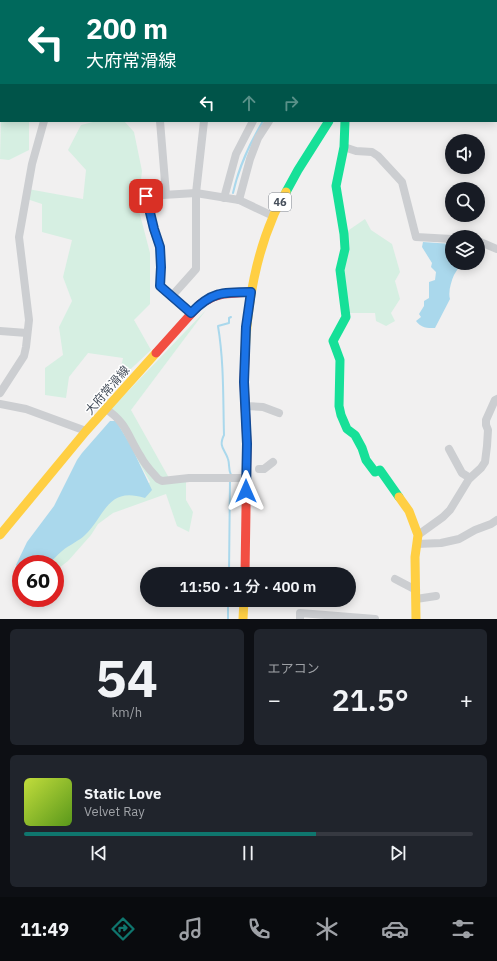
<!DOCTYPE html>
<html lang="ja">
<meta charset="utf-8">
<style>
:root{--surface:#171b24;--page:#20242c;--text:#f1f3f6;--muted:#9ea1a6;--line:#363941;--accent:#0f766e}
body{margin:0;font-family:"IBM Plex Sans","Noto Sans JP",sans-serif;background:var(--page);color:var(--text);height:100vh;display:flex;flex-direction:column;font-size:15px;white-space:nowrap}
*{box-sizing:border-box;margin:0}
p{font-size:13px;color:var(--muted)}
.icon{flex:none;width:22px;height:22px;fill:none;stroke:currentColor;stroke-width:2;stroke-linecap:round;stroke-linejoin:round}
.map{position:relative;height:619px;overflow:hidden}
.drawer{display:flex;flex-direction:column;gap:10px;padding:10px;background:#0d0f14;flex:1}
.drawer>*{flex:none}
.banner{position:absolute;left:0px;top:0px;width:497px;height:122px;box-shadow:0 2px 10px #0003;background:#00695c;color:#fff;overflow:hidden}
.fabs{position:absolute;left:445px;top:134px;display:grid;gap:8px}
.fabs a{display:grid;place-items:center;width:40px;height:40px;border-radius:50%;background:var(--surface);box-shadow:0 2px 10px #0003;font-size:20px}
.speed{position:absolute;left:12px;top:555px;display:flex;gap:8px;font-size:20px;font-weight:700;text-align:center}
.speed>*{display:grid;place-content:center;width:52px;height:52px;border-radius:50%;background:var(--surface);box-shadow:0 2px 10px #0003;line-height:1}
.speed .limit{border:6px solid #d22;background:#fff;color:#111}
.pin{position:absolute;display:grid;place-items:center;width:34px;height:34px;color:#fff;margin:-17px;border-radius:8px;box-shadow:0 2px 6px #0006}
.me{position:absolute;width:44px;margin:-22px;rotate:0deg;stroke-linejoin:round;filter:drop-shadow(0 0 3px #0008)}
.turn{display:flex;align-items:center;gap:14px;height:84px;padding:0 20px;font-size:18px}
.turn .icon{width:52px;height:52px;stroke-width:2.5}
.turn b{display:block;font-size:28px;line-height:34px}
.lanes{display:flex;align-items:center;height:38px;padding:0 20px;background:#0003;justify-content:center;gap:20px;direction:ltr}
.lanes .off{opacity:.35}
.big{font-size:30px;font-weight:600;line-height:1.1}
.drawer .card{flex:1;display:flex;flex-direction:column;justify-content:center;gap:6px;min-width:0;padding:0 14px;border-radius:6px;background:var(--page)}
.drawer .dial{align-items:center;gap:0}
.dial b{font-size:52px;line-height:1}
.song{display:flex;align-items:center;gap:12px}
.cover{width:48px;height:48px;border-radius:6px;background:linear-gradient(135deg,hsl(70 70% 55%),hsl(90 70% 35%))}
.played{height:4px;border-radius:2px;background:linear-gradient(90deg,var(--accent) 65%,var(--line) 65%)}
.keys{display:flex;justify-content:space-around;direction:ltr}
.heat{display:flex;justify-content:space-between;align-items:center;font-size:22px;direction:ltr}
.drawer .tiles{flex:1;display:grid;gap:10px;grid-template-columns:1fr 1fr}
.card:last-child{grid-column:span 2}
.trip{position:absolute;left:140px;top:567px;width:216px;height:40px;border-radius:20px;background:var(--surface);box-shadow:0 2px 10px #0003;font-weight:600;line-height:40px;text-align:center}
.menu{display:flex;height:64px;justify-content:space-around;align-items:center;background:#090b0e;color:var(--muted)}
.menu .icon{width:28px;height:28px}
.menu .selected{color:var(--accent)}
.menu b{font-size:18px;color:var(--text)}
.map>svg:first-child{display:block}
.green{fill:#d6efe2}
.water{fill:#aad8ec}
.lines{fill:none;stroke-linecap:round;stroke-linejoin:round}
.stream{stroke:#aad8ec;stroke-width:2}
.street{stroke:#ccced1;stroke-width:8}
.fast{stroke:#16e098;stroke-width:9}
.slow{stroke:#ffcf43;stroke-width:9}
.jam{stroke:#f24e42;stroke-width:9}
.route-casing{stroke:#114b97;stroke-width:10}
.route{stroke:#1a73e8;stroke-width:7}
.labels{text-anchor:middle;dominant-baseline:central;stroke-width:3;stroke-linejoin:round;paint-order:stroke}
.shield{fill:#fff;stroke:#7e848d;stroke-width:1}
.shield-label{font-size:11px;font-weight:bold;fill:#47505c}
.street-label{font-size:12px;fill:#47505c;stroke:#fff}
</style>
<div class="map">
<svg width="497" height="619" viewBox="0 0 497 619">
<rect width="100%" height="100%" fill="#f1f0f0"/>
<g class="green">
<polygon points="1,117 1,121 29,121 29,150 9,160 0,159"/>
<polygon points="97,121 124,121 134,132 142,171 138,207 150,253 150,304 134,320 151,350 118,381 123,358 88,353 69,377 66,398 45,395 45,368 63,355 59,327 72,301 63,277 72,240 42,232 42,204 27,199 28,189 83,199 86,170 68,150 81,125"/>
<polygon points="365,219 371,230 392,244 400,272 395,281 400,299 391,313 395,321 386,326 376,321 375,313 348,313 342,249 346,232"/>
<polygon points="206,310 131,410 169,478 186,479 186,500 193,512 189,532 177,526 166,494 113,513 98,524 91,535 68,561 55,571 55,564 46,564 117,492 144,488 150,482 110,410"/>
</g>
<g class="water">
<polygon points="0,0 112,1 1,1 0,120"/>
<path d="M423,242L452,244V263H460C459,268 456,271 454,275C451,282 448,292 450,299L435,328C427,328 421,328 416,321L421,317L419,314L424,306V301L429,298V282L435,280L436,272L431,267L432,263L422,247Z"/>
<path d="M110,421H116L131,446L152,490L145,498C107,486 106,515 85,535C79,541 69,545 62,551C57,555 53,560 49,564H21V573L16,565L27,542L54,506L77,460L82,453Z"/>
</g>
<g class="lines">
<g class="stream">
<polyline points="334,1 335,0"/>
<path d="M233,193C239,166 249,145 263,121"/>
<path d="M231,475C228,469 230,465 228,459C225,449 218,447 224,435C223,398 224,362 218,326L229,323V318L231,317"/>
<polyline points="229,574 230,479"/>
<polyline points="228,619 228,600"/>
</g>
<g class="street">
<polyline points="122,1 123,0"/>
<polyline points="191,1 192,0"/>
<polyline points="276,1 276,0"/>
<polyline points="325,1 326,0"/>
<polyline points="341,1 342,0"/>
<polyline points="496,117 497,117"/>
<polyline points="160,121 166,194"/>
<polyline points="344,147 356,151 372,152 378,156 402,182 416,237 452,239"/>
<polyline points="224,198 236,154 253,121"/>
<polyline points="239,200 250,159 258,138 269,121"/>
<polyline points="478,241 497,249"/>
<polyline points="171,297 196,269 196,193 204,121"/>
<polyline points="191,313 160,286 161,267 160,247 153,229 146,196 196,193 239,200 273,216"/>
<polyline points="0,331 27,333"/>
<polyline points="0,393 24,356 26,347 29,320 19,237 32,164 44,121"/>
<polyline points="0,404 26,409 86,431"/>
<polyline points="245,406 263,407 279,413"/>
<path d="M106,409C127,423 128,437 141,457C145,465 152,472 158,479L162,481L189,478H246"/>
<polyline points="449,449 462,473 470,478"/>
<polyline points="259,469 264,469 273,462"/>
<polyline points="418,535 443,517 450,510 469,479 481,468 485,462 487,446 488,430 486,425 486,420 495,400 497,399"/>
<polyline points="417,544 441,543 459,539 475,530 491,524 497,520"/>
<polyline points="395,579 416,590"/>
<polyline points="416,599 436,596"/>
<polyline points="300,619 300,613 375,619"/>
</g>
<g class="fast">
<polyline points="212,0 213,1"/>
<polyline points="403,1 404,0"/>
<polyline points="345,121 344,147 336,186 344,234 345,249 340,270 346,317 333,341 340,360 339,406 341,415 347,429 355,435 362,448 366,460 375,472 380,470 399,497"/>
<polyline points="286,192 298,170 329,121"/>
</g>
<g class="slow">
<path d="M245,355C247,308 254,261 273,217C276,208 282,200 286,192"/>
<polyline points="399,497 409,511 418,535 415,557 416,619"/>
<polyline points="0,535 86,431 156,353"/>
<polyline points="243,619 244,600"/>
</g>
<g class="jam">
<polyline points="156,353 200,304 213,297 224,294 251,292"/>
<polyline points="245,355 244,382 247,444 245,574"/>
</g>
</g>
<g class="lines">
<defs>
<path id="route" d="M146,196L154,229L160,247L161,267L160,286L191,313C211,292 222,292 251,292L246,327L244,382L247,444L246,491"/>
</defs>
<use href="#route" class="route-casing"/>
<use href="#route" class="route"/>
</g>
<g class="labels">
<rect class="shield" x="269" y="193" width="22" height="18" rx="3"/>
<g class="shield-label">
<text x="280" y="202">46</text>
</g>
<g class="street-label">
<text transform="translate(107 390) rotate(-49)">大府常滑線</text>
</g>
</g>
</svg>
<div class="fabs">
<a><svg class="icon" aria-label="sound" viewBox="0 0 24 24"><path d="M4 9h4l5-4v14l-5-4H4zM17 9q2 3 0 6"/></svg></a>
<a><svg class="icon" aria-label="search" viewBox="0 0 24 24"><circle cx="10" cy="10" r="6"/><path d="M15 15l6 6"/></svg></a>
<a><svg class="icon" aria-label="layers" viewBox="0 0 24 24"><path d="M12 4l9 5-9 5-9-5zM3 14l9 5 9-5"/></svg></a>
</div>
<div class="speed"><div class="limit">60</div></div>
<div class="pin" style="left:146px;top:196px;background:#d93025"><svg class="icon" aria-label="arrive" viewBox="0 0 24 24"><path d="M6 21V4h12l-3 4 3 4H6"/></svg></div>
<svg class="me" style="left:246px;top:491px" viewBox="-20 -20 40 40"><path d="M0-17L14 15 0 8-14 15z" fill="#1a73e8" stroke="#fff" stroke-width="4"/></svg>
<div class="trip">11:50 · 1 分 · 400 m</div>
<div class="banner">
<div class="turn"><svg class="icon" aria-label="left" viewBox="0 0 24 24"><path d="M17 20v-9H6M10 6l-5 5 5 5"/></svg><div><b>200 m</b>大府常滑線</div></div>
<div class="lanes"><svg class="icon" aria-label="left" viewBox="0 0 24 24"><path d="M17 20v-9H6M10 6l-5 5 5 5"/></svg><svg class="icon off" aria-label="ahead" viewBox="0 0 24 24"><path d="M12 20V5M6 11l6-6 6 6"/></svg><svg class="icon off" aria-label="right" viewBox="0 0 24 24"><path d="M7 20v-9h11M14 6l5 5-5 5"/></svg></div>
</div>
</div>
<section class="drawer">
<div class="tiles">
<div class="card dial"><b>54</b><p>km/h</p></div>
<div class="card"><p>エアコン</p>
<div class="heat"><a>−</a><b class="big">21.5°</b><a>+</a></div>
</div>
<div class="card">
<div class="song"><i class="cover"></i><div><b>Static Love</b><p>Velvet Ray</p></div></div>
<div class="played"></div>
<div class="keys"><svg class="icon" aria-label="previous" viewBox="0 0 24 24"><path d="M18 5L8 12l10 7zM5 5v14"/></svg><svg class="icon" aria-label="pause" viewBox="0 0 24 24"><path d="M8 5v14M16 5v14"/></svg><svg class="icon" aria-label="next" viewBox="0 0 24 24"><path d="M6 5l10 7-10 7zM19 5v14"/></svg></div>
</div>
</div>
</section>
<nav class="menu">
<b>11:49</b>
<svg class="icon selected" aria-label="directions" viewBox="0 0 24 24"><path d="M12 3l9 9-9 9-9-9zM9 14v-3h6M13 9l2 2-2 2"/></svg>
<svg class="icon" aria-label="music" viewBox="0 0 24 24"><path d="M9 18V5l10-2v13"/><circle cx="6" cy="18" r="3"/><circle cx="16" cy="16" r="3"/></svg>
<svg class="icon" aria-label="phone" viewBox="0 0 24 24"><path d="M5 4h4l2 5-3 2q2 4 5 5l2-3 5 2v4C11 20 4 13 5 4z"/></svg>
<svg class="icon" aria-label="climate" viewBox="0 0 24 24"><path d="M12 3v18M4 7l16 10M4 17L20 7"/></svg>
<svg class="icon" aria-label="car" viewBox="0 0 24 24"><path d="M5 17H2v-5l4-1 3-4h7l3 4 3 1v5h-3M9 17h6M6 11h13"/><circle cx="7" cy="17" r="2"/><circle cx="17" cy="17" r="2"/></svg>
<svg class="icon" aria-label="filters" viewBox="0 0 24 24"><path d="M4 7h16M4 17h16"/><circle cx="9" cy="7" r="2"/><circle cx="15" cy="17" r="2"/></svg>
</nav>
